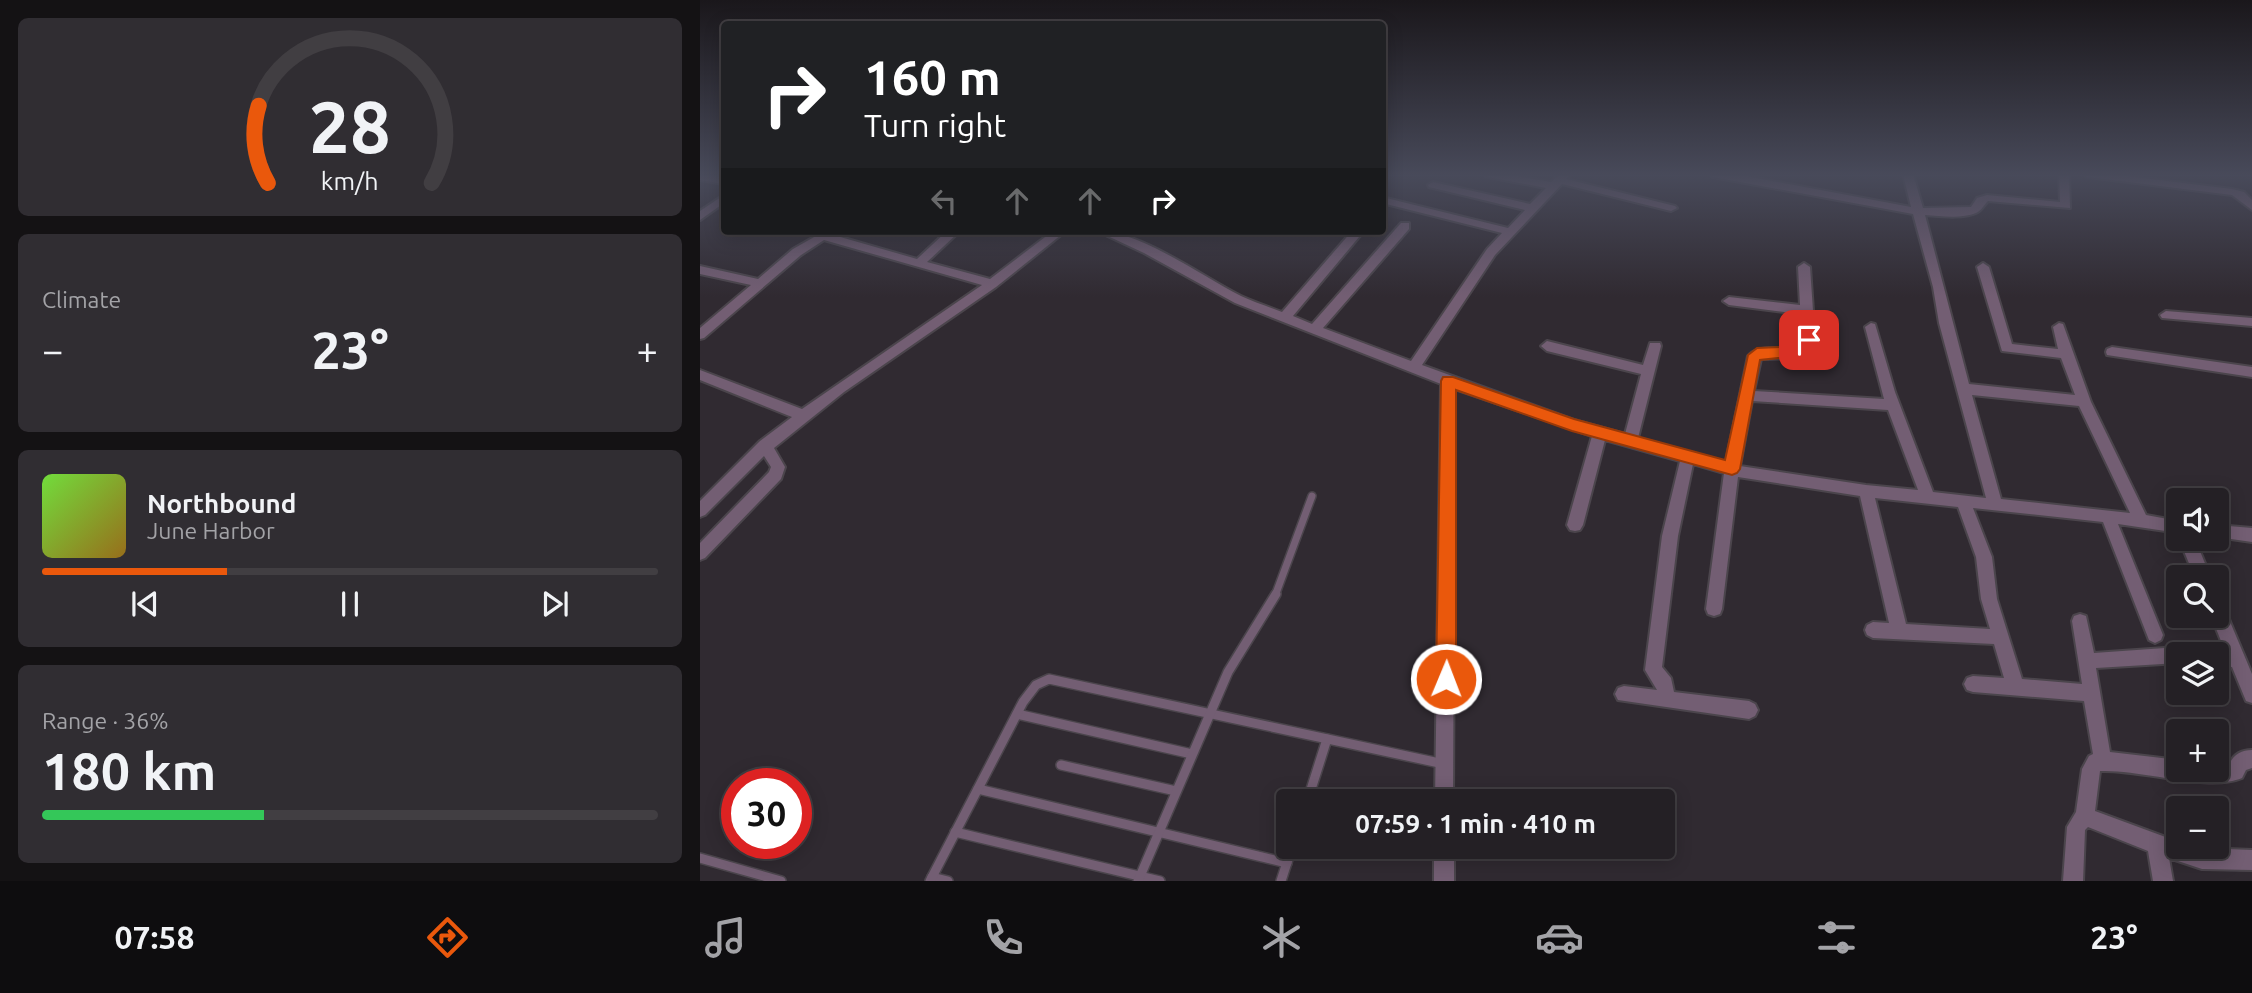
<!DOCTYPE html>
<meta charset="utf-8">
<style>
:root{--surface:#242025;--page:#302d32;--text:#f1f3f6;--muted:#a3a3a7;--line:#413e42;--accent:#ea580c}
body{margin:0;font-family:Ubuntu,sans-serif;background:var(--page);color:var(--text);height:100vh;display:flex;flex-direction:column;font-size:26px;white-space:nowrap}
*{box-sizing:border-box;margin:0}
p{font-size:23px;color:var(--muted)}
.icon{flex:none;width:38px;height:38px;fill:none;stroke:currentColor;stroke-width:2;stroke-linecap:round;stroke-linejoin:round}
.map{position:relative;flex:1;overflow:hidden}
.sheet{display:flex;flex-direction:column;gap:18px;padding:18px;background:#141214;width:700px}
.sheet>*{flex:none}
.hud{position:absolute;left:21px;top:21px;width:665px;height:214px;border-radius:7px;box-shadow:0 4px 18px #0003,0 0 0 2px var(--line);background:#202124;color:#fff;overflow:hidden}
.tools{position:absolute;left:1466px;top:488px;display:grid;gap:14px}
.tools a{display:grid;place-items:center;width:63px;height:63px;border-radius:7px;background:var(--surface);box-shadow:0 4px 18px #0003,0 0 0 2px var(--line);font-size:35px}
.speed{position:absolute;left:21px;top:768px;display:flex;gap:14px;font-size:35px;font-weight:700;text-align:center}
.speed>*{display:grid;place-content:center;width:91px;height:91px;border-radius:50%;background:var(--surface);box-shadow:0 4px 18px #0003,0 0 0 2px var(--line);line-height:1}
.speed .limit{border:10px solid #d22;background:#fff;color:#111}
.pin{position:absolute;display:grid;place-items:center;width:60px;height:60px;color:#fff;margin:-30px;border-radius:14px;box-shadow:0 4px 10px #0006}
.me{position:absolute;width:77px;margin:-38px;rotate:1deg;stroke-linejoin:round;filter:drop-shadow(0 0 5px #0008)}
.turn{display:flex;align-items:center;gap:24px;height:147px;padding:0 28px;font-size:32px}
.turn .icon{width:91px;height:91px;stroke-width:2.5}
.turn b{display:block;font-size:49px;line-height:60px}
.lanes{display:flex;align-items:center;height:66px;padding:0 28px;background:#0003;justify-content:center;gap:35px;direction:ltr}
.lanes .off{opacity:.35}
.big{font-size:52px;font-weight:700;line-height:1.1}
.sheet .widget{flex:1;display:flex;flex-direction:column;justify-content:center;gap:10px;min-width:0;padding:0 24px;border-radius:10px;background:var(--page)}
.sheet .dial{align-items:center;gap:0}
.dial svg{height:182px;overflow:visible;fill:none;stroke:var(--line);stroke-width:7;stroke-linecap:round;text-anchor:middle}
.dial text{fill:var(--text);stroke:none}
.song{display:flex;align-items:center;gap:21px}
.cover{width:84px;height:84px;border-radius:10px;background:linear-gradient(135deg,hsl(100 70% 55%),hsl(40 70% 35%))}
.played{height:7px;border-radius:4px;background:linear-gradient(90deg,var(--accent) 30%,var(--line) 30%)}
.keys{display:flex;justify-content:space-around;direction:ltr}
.heat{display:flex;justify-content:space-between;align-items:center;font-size:38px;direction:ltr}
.charge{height:10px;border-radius:5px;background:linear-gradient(90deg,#34c759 36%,var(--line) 0)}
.trip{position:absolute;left:576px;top:789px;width:399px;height:70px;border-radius:7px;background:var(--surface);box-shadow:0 4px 18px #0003,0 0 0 2px var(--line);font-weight:700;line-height:70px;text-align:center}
.menu{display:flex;height:112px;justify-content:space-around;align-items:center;background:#0e0d0f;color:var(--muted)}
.menu .icon{width:49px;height:49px}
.menu .selected{color:var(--accent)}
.menu b{font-size:32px;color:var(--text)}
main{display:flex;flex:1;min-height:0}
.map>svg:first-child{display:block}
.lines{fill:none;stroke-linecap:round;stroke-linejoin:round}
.lane-far1-casing{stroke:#4b454c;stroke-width:10}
.lane-casing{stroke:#4b454c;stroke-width:12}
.street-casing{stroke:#4b454c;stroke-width:4}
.lane-far1{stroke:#735e73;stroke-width:7}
.lane{stroke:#735e73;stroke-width:9}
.street{fill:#735e73;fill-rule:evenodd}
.route{fill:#ea580c;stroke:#983908;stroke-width:2}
</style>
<main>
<section class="sheet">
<div class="widget dial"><svg viewBox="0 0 100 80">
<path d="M14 69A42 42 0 1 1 86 69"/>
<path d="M14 69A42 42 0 0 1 10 35" stroke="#ea580c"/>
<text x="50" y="56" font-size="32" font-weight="700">28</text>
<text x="50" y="72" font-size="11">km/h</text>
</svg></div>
<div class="widget"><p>Climate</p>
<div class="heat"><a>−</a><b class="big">23°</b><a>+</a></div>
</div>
<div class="widget">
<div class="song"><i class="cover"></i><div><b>Northbound</b><p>June Harbor</p></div></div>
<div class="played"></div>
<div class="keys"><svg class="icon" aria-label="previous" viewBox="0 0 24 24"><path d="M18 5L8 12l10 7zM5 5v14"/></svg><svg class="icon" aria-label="pause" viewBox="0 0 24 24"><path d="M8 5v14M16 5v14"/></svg><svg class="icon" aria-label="next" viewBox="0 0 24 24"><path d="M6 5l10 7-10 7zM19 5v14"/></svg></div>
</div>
<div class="widget"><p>Range · 36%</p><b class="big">180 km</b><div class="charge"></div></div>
</section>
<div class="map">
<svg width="1552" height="881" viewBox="0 0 1552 881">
<rect width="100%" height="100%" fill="#302a31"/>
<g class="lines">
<defs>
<polyline id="lane-far1" points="575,596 612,496"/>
<g id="lane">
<polyline points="317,714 492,754"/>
<polyline points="361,765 476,791"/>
<polyline points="278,789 587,863"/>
<polyline points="607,802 627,739"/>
<polyline points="255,832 460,881"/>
<polyline points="0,858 81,881"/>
<polyline points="232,877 248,881"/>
<polyline points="230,881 323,702 336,685 349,679 744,764"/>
<polyline points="438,881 528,672 576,594"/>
<polyline points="581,881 592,847"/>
</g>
<g id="street">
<polygon points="0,174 24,178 24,184 0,180"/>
<path d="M783,174H803L851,182L860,174H870L866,179L975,206L977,208L971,211L862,184L795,255L722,365L874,420L925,434L941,374L847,351L841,346L847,341L943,365L950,343H960L961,346L938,438L1026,462L1048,356C1059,343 1085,351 1101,346L1103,340L1101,314L1029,305L1023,301L1029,297L1100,305L1098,267L1104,263L1110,267L1115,340L1111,352L1094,358L1061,359L1054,391L1184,399L1165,327L1171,323L1175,324L1195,392L1233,492L1286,498L1239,323L1233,287L1213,214L1013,177L1008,174L1040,175L1211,207L1203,174H1213L1223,208L1271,207L1277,198L1287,195L1360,202L1359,174H1369L1370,208L1288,201C1284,205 1281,211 1276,213C1262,219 1240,216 1225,215L1269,384L1375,395L1361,358L1302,351L1277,267L1283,263L1289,267L1312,344L1358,349L1353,327L1359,323L1363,324L1391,402L1446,515L1479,521V533L1418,524L1463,635L1461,640L1455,643L1449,640L1403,522L1273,508L1292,557L1297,599L1322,679L1382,684L1372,621L1374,616L1380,614L1386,616L1394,653L1479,647L1485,649L1487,654H1479V663L1396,668L1410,752L1479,760V770H1517V764L1530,763C1534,754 1542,750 1552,750V768L1546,770L1542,778C1509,792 1440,769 1400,771L1395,811L1479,842V847L1552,850V870L1502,869L1469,858L1473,881H1453L1448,851L1388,827L1385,830L1383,881H1363L1367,827L1376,812L1382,769L1389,756L1393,754L1384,701L1273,692L1267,690L1264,684L1267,678L1273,676L1304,678L1294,644L1173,638L1167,635L1165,630L1167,625L1173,622L1189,623L1160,496L1038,477L1022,609L1020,614L1014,616L1008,614L1006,609L1024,473L993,464L978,536L962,667L971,678L974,692L1049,701L1055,704L1058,710L1055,716L1049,719L918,700L915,694L918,688L924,686L957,690L945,670L962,536L980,461L905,440L883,525L880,530L875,531L870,530L867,525L892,436L755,389L753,802H735L741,384L535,303L444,253L397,231C441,231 501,276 541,296C554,302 569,307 582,312L652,231H664L593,316L612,324L701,223H709V229L623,328L711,361L787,249L802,233L682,203V197L808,228L825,210L729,187L728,185L733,182L830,204L846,188L788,177ZM1272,395L1379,406L1430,513L1301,499ZM1052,401L1188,410L1218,490L1166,485L1040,466ZM1175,498L1258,507L1276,557L1281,599L1290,629L1206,624Z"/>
<polygon points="1383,174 1410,174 1532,189 1544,192 1552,200 1552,210 1532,195 1388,177"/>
<polygon points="24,195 24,203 0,220 0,211"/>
<polygon points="247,231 260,231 227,262 290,279 353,231 366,231 296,287 144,392 74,448 85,467 81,479 5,558 0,560 0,543 69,472 71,467 64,456 5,515 0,517 0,501 60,441 92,417 0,380 0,370 102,409 282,285 124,240 101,255 4,338 0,339 0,328 51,285 0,274 0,266 58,279 93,249 123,232 217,259"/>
<polygon points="1466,311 1552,318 1552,326 1462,318 1460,315"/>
<polygon points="1412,347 1552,367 1552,377 1407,355 1406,352 1407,349"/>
<polygon points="1517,525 1552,528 1552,542 1517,537"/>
<polygon points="1479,539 1495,539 1511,578 1495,578"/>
<polygon points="1517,603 1523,605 1552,674 1552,703 1546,701 1532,667 1517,666 1517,654 1510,654 1517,650 1525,651 1511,616 1517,616"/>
<rect x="734" y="847" width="20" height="34"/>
</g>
</defs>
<use href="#lane-far1" class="lane-far1-casing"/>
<use href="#lane" class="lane-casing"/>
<use href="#street" class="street-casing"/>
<use href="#lane-far1" class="lane-far1"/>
<use href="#lane" class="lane"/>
<use href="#street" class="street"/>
</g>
<linearGradient id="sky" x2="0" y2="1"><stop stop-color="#1a171b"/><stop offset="0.59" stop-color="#484a5a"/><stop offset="1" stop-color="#484a5a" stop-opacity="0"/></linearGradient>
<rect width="1552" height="297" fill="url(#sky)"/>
<polygon class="route" points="1109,335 1116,340 1111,352 1107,355 1060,360 1040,469 1037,473 1032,475 872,431 756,390 756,679 753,685 746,688 739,685 736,679 741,381 743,377 753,377 874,419 1025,460 1048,355 1057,348 1099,346 1104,337"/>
</svg>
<div class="tools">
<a><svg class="icon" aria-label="sound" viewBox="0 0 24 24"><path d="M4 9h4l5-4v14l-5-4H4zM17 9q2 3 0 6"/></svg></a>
<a><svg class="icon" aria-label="search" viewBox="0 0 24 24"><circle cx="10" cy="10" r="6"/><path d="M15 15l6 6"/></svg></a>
<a><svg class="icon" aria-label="layers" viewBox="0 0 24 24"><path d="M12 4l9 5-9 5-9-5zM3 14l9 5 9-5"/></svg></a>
<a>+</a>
<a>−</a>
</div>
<div class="speed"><div class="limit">30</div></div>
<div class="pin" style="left:1109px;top:340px;background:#d93025"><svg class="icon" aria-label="arrive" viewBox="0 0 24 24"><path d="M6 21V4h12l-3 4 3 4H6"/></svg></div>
<svg class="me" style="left:746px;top:679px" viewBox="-20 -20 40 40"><circle r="17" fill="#ea580c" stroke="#fff" stroke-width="3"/><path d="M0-11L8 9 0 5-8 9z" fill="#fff"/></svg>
<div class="trip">07:59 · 1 min · 410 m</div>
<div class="hud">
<div class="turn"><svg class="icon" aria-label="right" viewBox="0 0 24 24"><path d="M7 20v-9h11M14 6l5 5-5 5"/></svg><div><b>160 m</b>Turn right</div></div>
<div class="lanes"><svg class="icon off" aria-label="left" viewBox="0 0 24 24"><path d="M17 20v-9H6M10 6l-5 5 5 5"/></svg><svg class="icon off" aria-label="ahead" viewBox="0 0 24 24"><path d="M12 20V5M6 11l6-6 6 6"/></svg><svg class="icon off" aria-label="ahead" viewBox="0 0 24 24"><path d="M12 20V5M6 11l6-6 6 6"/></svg><svg class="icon" aria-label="right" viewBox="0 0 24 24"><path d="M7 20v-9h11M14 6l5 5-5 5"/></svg></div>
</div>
</div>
</main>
<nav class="menu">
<b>07:58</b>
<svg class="icon selected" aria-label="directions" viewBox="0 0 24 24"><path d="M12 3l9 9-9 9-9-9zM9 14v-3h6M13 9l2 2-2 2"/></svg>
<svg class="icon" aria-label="music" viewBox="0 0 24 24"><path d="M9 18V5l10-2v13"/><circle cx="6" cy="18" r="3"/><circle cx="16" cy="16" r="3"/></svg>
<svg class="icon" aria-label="phone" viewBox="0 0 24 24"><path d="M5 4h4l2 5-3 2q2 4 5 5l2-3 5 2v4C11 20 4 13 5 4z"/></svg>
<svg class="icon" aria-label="climate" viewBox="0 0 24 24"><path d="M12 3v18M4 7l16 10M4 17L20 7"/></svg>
<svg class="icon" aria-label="car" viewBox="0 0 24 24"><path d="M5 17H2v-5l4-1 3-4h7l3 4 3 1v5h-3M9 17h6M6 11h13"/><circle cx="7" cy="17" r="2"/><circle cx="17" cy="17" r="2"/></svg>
<svg class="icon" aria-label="filters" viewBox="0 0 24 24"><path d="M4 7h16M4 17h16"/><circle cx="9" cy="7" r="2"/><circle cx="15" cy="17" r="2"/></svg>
<b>23°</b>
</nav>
